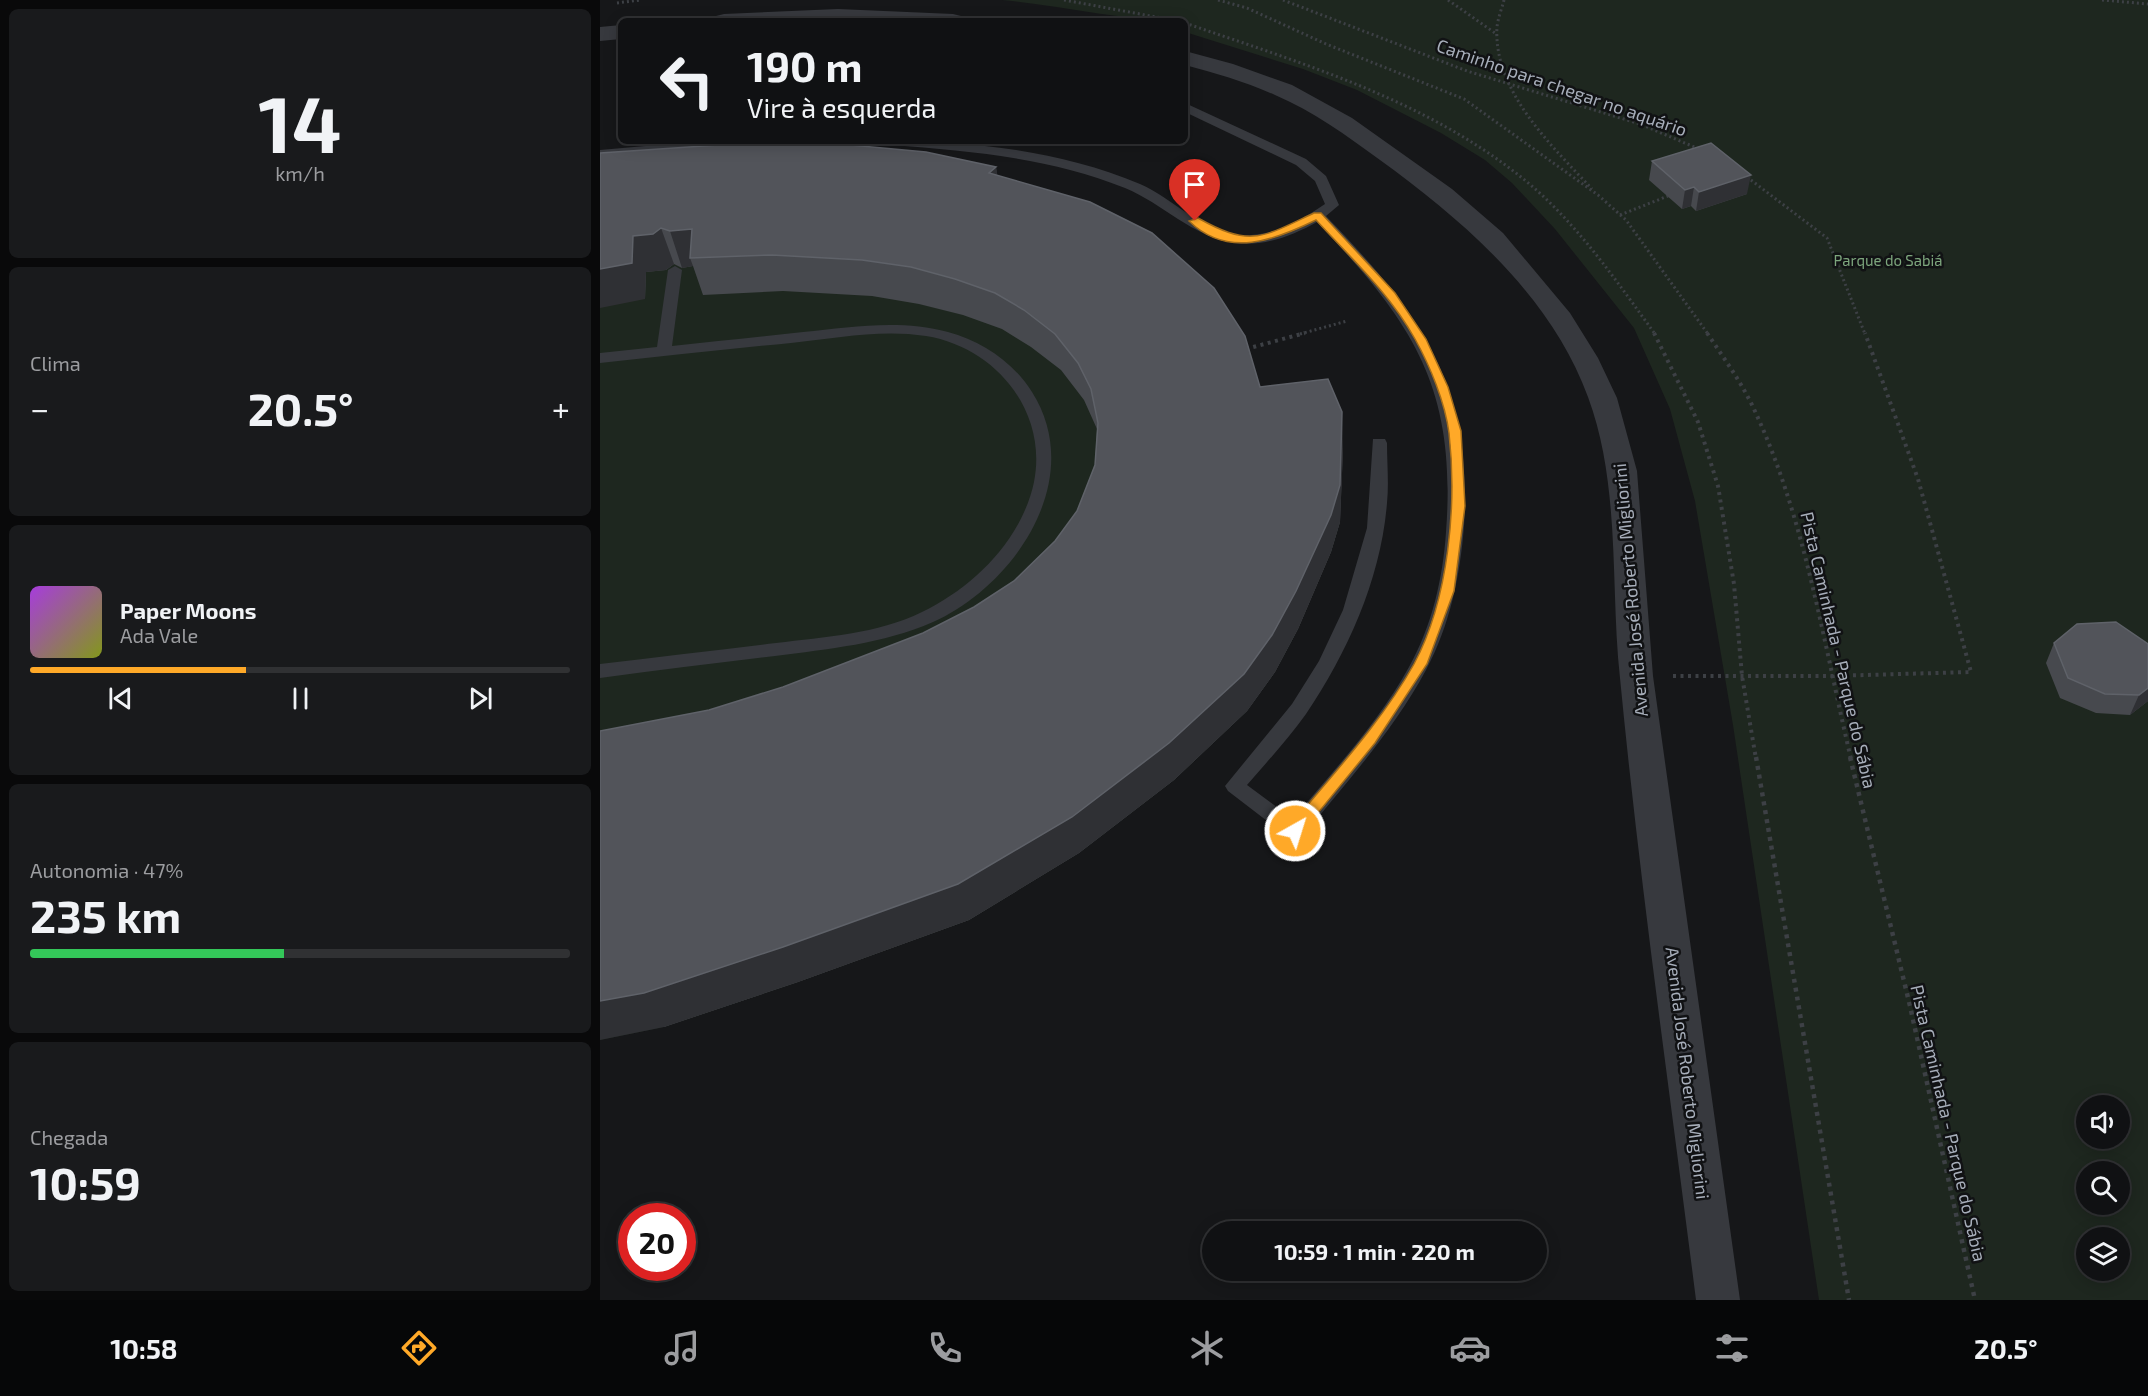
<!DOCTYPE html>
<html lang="pt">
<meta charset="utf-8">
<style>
:root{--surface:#101113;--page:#191a1c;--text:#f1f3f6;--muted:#9c9da0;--line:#303133;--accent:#ffa928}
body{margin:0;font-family:"Exo 2",sans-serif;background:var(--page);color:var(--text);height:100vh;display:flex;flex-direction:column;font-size:22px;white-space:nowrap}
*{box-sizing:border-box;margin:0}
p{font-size:20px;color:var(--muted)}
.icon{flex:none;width:33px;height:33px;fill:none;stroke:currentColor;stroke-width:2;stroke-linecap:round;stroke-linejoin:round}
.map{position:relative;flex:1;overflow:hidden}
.sheet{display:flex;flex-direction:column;gap:9px;padding:9px;background:#09090a;width:600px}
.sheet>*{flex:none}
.guide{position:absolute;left:18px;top:18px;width:570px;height:126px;border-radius:9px;box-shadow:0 3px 15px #0003,0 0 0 2px var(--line);background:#101113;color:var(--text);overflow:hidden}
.tools{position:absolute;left:1476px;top:1095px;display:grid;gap:12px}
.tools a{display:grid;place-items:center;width:54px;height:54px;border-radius:50%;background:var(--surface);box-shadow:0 3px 15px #0003,0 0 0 2px var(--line);font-size:30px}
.speed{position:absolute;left:18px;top:1203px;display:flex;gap:12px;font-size:30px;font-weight:700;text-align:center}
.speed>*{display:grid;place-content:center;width:78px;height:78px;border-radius:50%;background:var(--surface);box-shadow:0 3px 15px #0003,0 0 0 2px var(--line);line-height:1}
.speed .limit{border:9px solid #d22;background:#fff;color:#111}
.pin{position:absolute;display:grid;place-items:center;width:51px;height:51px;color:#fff;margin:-62px -26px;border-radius:50% 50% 50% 0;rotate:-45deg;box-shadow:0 0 6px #0007}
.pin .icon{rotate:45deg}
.me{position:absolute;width:66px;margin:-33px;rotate:39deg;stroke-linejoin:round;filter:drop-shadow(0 0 4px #0008)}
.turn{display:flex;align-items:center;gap:21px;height:126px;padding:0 30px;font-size:27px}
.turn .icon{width:78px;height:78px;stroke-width:2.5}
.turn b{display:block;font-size:42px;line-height:51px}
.big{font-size:45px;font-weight:700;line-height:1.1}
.sheet .widget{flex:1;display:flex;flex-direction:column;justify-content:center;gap:9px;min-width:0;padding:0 21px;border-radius:9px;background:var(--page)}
.sheet .dial{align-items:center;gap:0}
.dial b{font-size:78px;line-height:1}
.song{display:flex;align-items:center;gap:18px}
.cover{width:72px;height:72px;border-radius:9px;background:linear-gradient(135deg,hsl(280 70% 55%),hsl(70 70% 35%))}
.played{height:6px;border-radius:3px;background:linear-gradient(90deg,var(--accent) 40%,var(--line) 40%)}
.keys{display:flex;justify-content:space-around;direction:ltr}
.heat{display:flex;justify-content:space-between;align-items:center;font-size:33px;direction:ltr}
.charge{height:9px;border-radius:4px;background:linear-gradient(90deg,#34c759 47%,var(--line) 0)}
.trip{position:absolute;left:602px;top:1221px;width:345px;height:60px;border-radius:30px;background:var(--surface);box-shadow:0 3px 15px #0003,0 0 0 2px var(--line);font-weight:700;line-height:60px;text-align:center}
.menu{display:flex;height:96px;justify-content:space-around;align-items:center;background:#060708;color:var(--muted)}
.menu .icon{width:42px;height:42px}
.menu .on{color:var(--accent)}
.menu b{font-size:27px;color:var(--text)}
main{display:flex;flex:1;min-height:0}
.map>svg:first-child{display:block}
.green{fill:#1e271f;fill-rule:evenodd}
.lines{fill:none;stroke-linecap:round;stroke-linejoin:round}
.path-far2{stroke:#3d4045;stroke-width:3;stroke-dasharray:2 3;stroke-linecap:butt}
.path-far1{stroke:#3d4045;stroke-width:4;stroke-dasharray:3 4.5;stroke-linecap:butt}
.path{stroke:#3d4045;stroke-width:4.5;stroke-dasharray:4 5;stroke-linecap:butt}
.lane{fill:#37393e;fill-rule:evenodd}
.street{fill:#37393e;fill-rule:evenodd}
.wall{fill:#47494e}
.shaded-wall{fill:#2f3034}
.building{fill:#52545a;stroke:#5f6269;stroke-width:1.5}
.route{fill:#ffa928;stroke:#a66e1a;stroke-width:1.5}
.labels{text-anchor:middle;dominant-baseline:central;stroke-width:5;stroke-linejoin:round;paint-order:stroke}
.far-park-label{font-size:15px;fill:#7da67d;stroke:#111214}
.street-label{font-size:18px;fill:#a7aeba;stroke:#111214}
</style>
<main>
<section class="sheet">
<div class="widget dial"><b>14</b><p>km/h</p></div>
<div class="widget"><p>Clima</p>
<div class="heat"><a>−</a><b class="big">20.5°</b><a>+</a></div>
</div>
<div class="widget">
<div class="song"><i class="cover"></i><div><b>Paper Moons</b><p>Ada Vale</p></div></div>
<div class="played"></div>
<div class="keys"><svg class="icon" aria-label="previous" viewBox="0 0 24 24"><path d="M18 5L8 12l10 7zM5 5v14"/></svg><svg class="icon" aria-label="pause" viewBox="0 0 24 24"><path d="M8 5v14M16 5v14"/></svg><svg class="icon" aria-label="next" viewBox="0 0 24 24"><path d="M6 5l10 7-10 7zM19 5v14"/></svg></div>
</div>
<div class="widget"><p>Autonomia · 47%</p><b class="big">235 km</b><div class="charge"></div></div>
<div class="widget"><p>Chegada</p><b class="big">10:59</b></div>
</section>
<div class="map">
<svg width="1548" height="1300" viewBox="0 0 1548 1300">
<rect width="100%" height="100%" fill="#161719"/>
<g class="green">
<path d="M402,0H1548V1300H1219L1133,725L1095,501L1070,409L1034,328L955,229L912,183L885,160L841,133L757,90L703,69L585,32V21C523,21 463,6 402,0ZM1486,1106H1520V1138H1486ZM1486,1172H1520V1204H1486ZM1486,1238H1520V1270H1486Z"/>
<polygon points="173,177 740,522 731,552 698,629 675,672 647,711 574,780 479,853 369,920 198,982 64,1027 0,1040 0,191"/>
</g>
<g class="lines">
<g class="path-far2">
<polyline points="464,0 578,21"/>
<polyline points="618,0 647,8 726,44 864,99 998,195 1026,220 1108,334"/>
<polyline points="683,0 867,71 1040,124 1099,149"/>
<polyline points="848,0 895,33"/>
<path d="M904,0C902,8 898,18 897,27C893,91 952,146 992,189"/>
<polyline points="1502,0 1548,4"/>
<polyline points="17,3 40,0"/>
<path d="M585,23C706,65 834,102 933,187C981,229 1018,283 1055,334"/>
<polyline points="1147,177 1227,238 1265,334"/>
<polyline points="1020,215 1068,196"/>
<polyline points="700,334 747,321"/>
</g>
<g class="path-far1">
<polyline points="1054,333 1098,422 1118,486 1134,584 1142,676 1156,759"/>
<path d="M1107,333C1123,357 1140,380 1153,407C1205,517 1223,641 1251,759"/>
<polyline points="646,349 705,333"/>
<polyline points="1073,676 1231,676 1371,672 1318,479 1265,333"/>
</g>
<g class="path">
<polyline points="1156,757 1249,1300"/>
<polyline points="1250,757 1310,1006 1375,1300"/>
</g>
<g class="lane">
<path d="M585,103L706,159L726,176L739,205L726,216C820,314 873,383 864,526C860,576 850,625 826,670C794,730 745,784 702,837L695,839L688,837L628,791L625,786L692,704L719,661L743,610L767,528L773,439H785L787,443C787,463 789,483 787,503C781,578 748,652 706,714C688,739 667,762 647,785L693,819C733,771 779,722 809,667C832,626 843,578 846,532C857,387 813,323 717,222C692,236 663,247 634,243C593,237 562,203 525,188C450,158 371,151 292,145L285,141C372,141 459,150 540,184C572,198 602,231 636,235C670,238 699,222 725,204L715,181L696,165L585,112Z"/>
<polygon points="102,141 153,141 146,145 0,158 0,150"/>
<path d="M75,266L82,270L72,346C116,341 159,337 203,332C251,327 300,319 348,332C382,341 413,362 432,392C487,479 415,585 333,622C283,644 228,649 175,656C117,663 58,670 0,678V664C58,657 117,650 176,643C225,637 277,634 322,612C374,587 422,539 434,482C448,411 395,347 326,336C282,329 236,338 191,343C128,349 64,356 0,363V353L57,347L68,270Z"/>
</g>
<g class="street">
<polygon points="238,9 353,14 361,16 364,21 113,21 116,16 124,14"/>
<polygon points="21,25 21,39 0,41 0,27"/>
<path d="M585,51L633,64L692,85L752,118L852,189L903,233L970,313L998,358L1017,398L1037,471L1053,676L1140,1300H1096C1070,1093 1040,886 1020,678C1010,586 1021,486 988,397C951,296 864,221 780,160C747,136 713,111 675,95C646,82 615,73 585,65Z"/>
</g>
</g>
<g class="wall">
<polygon points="0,153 396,167 397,176 660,387 743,449 740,522 731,552 698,629 675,672 647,711 574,780 479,853 369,920 198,982 64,1027 109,710 183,687 323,633 374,607 414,581 455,541 477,511 495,465 497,429 484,400 461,370 431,347 402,329 363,315 319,304 272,296 183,291 103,295 93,266 82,268 74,264 66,270 46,272 45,299"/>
<polygon points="1052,161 1147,194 1096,211 1091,206 1082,209 1049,180"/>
<polygon points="1454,643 1548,701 1530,715 1496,713 1460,698 1446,663"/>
</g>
<g class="shaded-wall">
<polygon points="396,167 402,203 389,173"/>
<polygon points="1151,175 1147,194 1096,211 1099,192"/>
<polygon points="1094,187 1091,206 1082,209 1085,190"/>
<polygon points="61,228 74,264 66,270 46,272 45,299 0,308 0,269 33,236"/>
<polygon points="92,229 90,258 93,266 82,268 70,231"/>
<polygon points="742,412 743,449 740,522 731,552 698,629 675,672 647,711 574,780 479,853 369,920 198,982 64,1027 0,1040 0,1001"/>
<polygon points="1548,688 1548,701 1530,715 1539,695"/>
</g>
<g class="building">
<polygon points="207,141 326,152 396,167 389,173 490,202 552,233 614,288 645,336 660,387 728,379 742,412 740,485 731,515 696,591 672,635 644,674 569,743 472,817 358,884 183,947 44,993 0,1001 0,731 109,710 183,687 323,633 374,607 414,581 455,541 477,511 495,465 498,423 491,389 478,363 455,334 424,310 395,293 355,279 311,267 262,260 172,255 90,258 92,229 70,231 61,228 53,234 33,236 32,263 0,269 0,153 163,142"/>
<polygon points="1111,143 1151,175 1099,192 1094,187 1085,190 1052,161"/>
<polygon points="1516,622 1548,644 1548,688 1539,695 1505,694 1468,678 1454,643 1477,624"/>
</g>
<path class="route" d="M714,213H721L795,293L826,339L848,387L861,431L865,506L854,591L827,664L775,743L700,835L695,837L687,831L690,826C732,775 781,723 814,664C849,599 857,504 849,433C845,402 830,366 815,339C790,294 751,258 716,220C675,240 628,259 589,221L598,218C651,248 663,237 714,213Z"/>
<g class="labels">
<g class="far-park-label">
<text x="1288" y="260">Parque do Sabiá</text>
</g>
<g class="street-label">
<text transform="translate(962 87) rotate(19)">Caminho para chegar no aquário</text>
<text transform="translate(1030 590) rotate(-95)">Avenida José Roberto Migliorini</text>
<text transform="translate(1239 650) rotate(77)">Pista Caminhada - Parque do Sábia</text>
<text transform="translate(1088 1073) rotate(83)">Avenida José Roberto Migliorini</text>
<text transform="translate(1349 1123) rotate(77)">Pista Caminhada - Parque do Sábia</text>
</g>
</g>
</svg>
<div class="tools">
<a><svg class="icon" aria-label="sound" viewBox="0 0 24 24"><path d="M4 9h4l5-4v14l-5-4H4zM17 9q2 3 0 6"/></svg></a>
<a><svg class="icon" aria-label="search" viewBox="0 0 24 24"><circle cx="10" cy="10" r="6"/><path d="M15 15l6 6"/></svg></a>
<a><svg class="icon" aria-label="layers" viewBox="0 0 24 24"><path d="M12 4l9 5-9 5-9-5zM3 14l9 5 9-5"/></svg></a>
</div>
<div class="speed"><div class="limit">20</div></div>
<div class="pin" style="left:595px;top:221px;background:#d93025"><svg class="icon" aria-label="arrive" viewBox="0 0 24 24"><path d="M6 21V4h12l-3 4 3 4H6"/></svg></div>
<svg class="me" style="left:695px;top:831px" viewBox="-20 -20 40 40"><circle r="17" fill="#ffa928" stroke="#fff" stroke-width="3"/><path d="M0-11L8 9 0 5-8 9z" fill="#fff"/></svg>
<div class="trip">10:59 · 1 min · 220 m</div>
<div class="guide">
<div class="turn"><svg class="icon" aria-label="left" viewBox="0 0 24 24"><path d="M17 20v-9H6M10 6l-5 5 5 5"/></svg><div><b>190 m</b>Vire à esquerda</div></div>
</div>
</div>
</main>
<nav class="menu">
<b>10:58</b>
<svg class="icon on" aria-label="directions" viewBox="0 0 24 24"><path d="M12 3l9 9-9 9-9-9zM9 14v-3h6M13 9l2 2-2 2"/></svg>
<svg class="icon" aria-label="music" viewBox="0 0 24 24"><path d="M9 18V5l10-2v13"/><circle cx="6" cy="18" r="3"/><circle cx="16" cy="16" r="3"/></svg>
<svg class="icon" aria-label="phone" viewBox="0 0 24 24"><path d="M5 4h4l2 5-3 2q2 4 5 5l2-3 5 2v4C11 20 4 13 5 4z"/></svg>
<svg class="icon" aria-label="climate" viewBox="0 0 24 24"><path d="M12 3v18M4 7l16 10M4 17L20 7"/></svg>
<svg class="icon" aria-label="car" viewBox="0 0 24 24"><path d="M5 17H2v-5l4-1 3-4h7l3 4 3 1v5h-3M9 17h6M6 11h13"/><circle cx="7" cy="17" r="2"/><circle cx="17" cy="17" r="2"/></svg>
<svg class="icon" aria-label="filters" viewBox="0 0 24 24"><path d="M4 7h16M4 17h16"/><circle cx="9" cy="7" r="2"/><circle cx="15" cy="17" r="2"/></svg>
<b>20.5°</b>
</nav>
